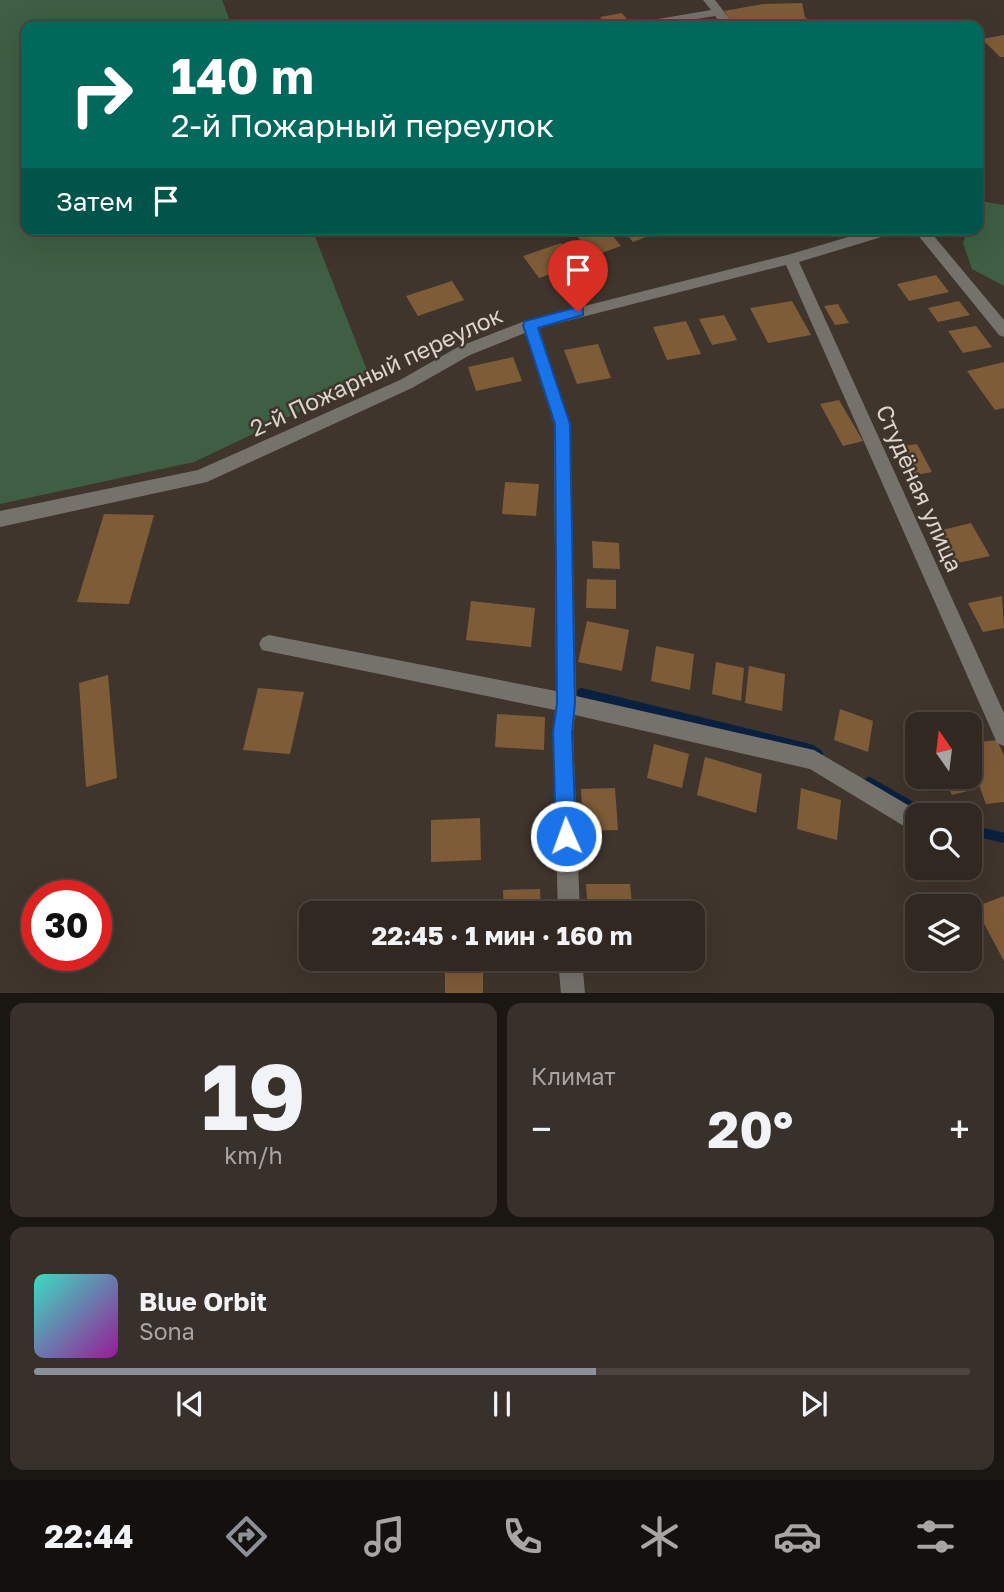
<!DOCTYPE html>
<html lang="ru">
<meta charset="utf-8">
<style>
:root{--surface:#302821;--page:#38302a;--text:#f1f3f6;--muted:#a8a6a5;--line:#4b443f;--accent:#8c9099}
body{margin:0;font-family:"Golos Text",sans-serif;background:var(--page);color:var(--text);height:100vh;display:flex;flex-direction:column;font-size:26px;white-space:nowrap}
*{box-sizing:border-box;margin:0}
p{font-size:23px;color:var(--muted)}
.icon{flex:none;width:38px;height:38px;fill:none;stroke:currentColor;stroke-width:2;stroke-linecap:round;stroke-linejoin:round}
.map{position:relative;height:993px;overflow:hidden}
.sheet{display:flex;flex-direction:column;gap:10px;padding:10px;background:#1a1612;flex:1}
.sheet>*{flex:none}
.guide{position:absolute;left:21px;top:21px;width:962px;height:214px;border-radius:14px;box-shadow:0 7px 28px #0002,0 0 0 2px var(--line);background:#00695c;color:#fff;overflow:hidden}
.needle{width:46px;rotate:346deg}
.tools{position:absolute;left:905px;top:712px;display:grid;gap:14px}
.tools a{display:grid;place-items:center;width:77px;height:77px;border-radius:14px;background:var(--surface);box-shadow:0 7px 28px #0002,0 0 0 2px var(--line);font-size:35px}
.speed{position:absolute;left:21px;top:880px;display:flex;gap:14px;font-size:35px;font-weight:700;text-align:center}
.speed>*{display:grid;place-content:center;width:91px;height:91px;border-radius:50%;background:var(--surface);box-shadow:0 7px 28px #0002,0 0 0 2px var(--line);line-height:1}
.speed .limit{border:10px solid #d22;background:#fff;color:#111}
.pin{position:absolute;display:grid;place-items:center;width:60px;height:60px;color:#fff;margin:-72px -30px;border-radius:50% 50% 50% 0;rotate:-45deg;box-shadow:0 0 7px #0007}
.pin .icon{rotate:45deg}
.me{position:absolute;width:77px;margin:-38px;rotate:358deg;stroke-linejoin:round;filter:drop-shadow(0 0 5px #0008)}
.turn{display:flex;align-items:center;gap:24px;height:147px;padding:0 35px;font-size:32px}
.turn .icon{width:91px;height:91px;stroke-width:2.5}
.turn b{display:block;font-size:49px;line-height:60px}
.then{display:flex;align-items:center;height:66px;padding:0 35px;background:#0003;gap:14px;font-size:26px}
.big{font-size:52px;font-weight:700;line-height:1.1}
.sheet .widget{flex:1;display:flex;flex-direction:column;justify-content:center;gap:10px;min-width:0;padding:0 24px;border-radius:14px;background:var(--page)}
.sheet .dial{align-items:center;gap:0}
.dial b{font-size:91px;line-height:1}
.song{display:flex;align-items:center;gap:21px}
.cover{width:84px;height:84px;border-radius:10px;background:linear-gradient(135deg,hsl(170 70% 55%),hsl(300 70% 35%))}
.played{height:7px;border-radius:4px;background:linear-gradient(90deg,var(--accent) 60%,var(--line) 60%)}
.keys{display:flex;justify-content:space-around;direction:ltr}
.heat{display:flex;justify-content:space-between;align-items:center;font-size:38px;direction:ltr}
.sheet .tiles{flex:1;display:grid;gap:10px;grid-template-columns:1fr 1fr}
.widget:last-child{grid-column:span 2}
.trip{position:absolute;left:299px;top:901px;width:406px;height:70px;border-radius:14px;background:var(--surface);box-shadow:0 7px 28px #0002,0 0 0 2px var(--line);font-weight:700;line-height:70px;text-align:center}
.menu{display:flex;height:112px;justify-content:space-around;align-items:center;background:#13100d;color:var(--muted)}
.menu .icon{width:49px;height:49px}
.menu .selected{color:var(--accent)}
.menu b{font-size:32px;color:var(--text)}
.map>svg:first-child{display:block}
.green{fill:#3e5f43}
.lines{fill:none;stroke-linecap:round;stroke-linejoin:round}
.stream{stroke:#092041;stroke-width:10}
.building{fill:#7f5c38}
.minor{fill:#75726c;fill-rule:evenodd}
.route{fill:#1a73e8;stroke:#114b97;stroke-width:2}
.labels{text-anchor:middle;dominant-baseline:central;stroke-width:5;stroke-linejoin:round;paint-order:stroke}
.street-label{font-size:23px;fill:#dbd4cf;stroke:#40352c}
</style>
<div class="map">
<svg width="1004" height="994" viewBox="0 0 1004 994">
<rect width="100%" height="100%" fill="#40352c"/>
<g class="green">
<polygon points="0,0 222,0 232,26 26,26 26,229 312,229 370,378 194,462 0,504"/>
<polygon points="980,201 1004,205 1004,286 972,269 963,243 968,229 978,229"/>
</g>
<g class="lines">
<g class="stream">
<polyline points="582,693 810,749 818,754"/>
<polyline points="869,782 928,816"/>
<polyline points="970,830 1004,838"/>
</g>
</g>
<g class="building">
<polygon points="802,3 805,17 814,26 735,26 724,11 763,4"/>
<polygon points="622,13 629,22 607,26 600,17"/>
<polygon points="1004,35 1004,57 1000,57 982,39"/>
<polygon points="588,229 607,229 621,246 593,256 575,234"/>
<polygon points="623,229 646,229 651,235 633,242"/>
<polygon points="561,243 577,265 539,278 523,256"/>
<polygon points="936,275 949,292 909,301 897,284"/>
<polygon points="452,281 464,300 418,316 406,296"/>
<polygon points="792,301 811,335 768,343 750,308"/>
<polygon points="959,301 970,315 938,322 928,308"/>
<polygon points="838,304 849,323 835,325 824,306"/>
<polygon points="724,315 737,340 712,345 699,319"/>
<polygon points="686,321 701,354 667,360 653,327"/>
<polygon points="976,326 992,347 963,353 948,331"/>
<polygon points="598,344 611,378 577,384 564,350"/>
<polygon points="513,357 522,381 476,391 468,367"/>
<polygon points="1004,362 1004,408 995,410 967,371"/>
<polygon points="839,400 863,441 843,446 820,404"/>
<polygon points="917,444 932,472 910,476 895,447"/>
<polygon points="505,482 539,484 536,516 502,514"/>
<polygon points="104,514 154,515 129,604 77,602"/>
<polygon points="971,523 990,556 953,564 934,532"/>
<polygon points="592,541 619,543 620,569 593,568"/>
<polygon points="587,579 616,580 616,609 586,608"/>
<polygon points="1002,596 1004,628 983,632 968,603"/>
<polygon points="471,601 535,608 531,647 466,640"/>
<polygon points="587,621 629,630 622,671 578,662"/>
<polygon points="656,646 694,654 690,690 651,681"/>
<polygon points="716,662 744,668 741,701 712,694"/>
<polygon points="749,666 785,674 782,711 745,703"/>
<polygon points="108,675 117,778 86,787 79,683"/>
<polygon points="258,688 304,692 290,754 243,750"/>
<polygon points="840,709 873,721 868,752 834,740"/>
<polygon points="497,714 545,717 544,750 495,747"/>
<polygon points="997,740 1004,756 1004,802 986,804 970,761 970,743"/>
<polygon points="654,744 689,754 682,788 647,778"/>
<polygon points="705,757 762,774 756,813 697,795"/>
<polygon points="943,777 970,777 976,789 952,795"/>
<polygon points="615,788 618,830 583,831 581,789"/>
<polygon points="801,788 841,800 837,840 797,829"/>
<polygon points="480,818 481,860 431,862 431,820"/>
<polygon points="586,884 630,884 633,914 588,914"/>
<polygon points="540,889 541,914 504,914 503,890"/>
<polygon points="1004,896 1004,961 975,907"/>
<rect x="445" y="959" width="38" height="35"/>
</g>
<g class="lines">
<g class="minor">
<polygon points="703,0 715,0 735,26 723,26 715,16 653,26 628,26 634,23 711,10"/>
<polygon points="875,229 900,229 898,232 799,262 1004,713 1004,746 997,743 786,265 539,328 570,424 576,696 814,750 925,815 917,816 917,834 810,769 575,715 573,732 580,914 558,914 553,732 555,710 262,650 259,644 262,638 269,635 556,691 554,424 525,333 470,355 412,388 207,482 0,527 0,511 198,470 400,380 458,347 525,321 791,254"/>
<polygon points="913,229 928,229 1004,320 1004,337 999,335"/>
<polygon points="558,959 582,959 585,994 561,994"/>
</g>
</g>
<polygon class="route" points="578,307 583,308 583,315 538,328 570,424 575,703 572,732 576,836 573,843 566,846 559,843 556,836 553,732 557,703 555,424 523,325 525,321"/>
<g class="labels">
<g class="street-label">
<text transform="translate(376 371) rotate(-25)">2-й Пожарный переулок</text>
<text transform="translate(920 488) rotate(66)">Студёная улица</text>
</g>
</g>
</svg>
<div class="tools">
<a><svg class="needle" viewBox="-14 -14 28 28"><path d="M0-13l5 13h-10z" fill="#e53935"/><path d="M0 13l5-13h-10z" fill="#a8a6a5"/></svg></a>
<a><svg class="icon" aria-label="search" viewBox="0 0 24 24"><circle cx="10" cy="10" r="6"/><path d="M15 15l6 6"/></svg></a>
<a><svg class="icon" aria-label="layers" viewBox="0 0 24 24"><path d="M12 4l9 5-9 5-9-5zM3 14l9 5 9-5"/></svg></a>
</div>
<div class="speed"><div class="limit">30</div></div>
<div class="pin" style="left:578px;top:312px;background:#d93025"><svg class="icon" aria-label="arrive" viewBox="0 0 24 24"><path d="M6 21V4h12l-3 4 3 4H6"/></svg></div>
<svg class="me" style="left:566px;top:836px" viewBox="-20 -20 40 40"><circle r="17" fill="#1a73e8" stroke="#fff" stroke-width="3"/><path d="M0-11L8 9 0 5-8 9z" fill="#fff"/></svg>
<div class="trip">22:45 · 1 мин · 160 m</div>
<div class="guide">
<div class="turn"><svg class="icon" aria-label="right" viewBox="0 0 24 24"><path d="M7 20v-9h11M14 6l5 5-5 5"/></svg><div><b>140 m</b>2-й Пожарный переулок</div></div>
<div class="then">Затем<svg class="icon" aria-label="arrive" viewBox="0 0 24 24"><path d="M6 21V4h12l-3 4 3 4H6"/></svg></div>
</div>
</div>
<section class="sheet">
<div class="tiles">
<div class="widget dial"><b>19</b><p>km/h</p></div>
<div class="widget"><p>Климат</p>
<div class="heat"><a>−</a><b class="big">20°</b><a>+</a></div>
</div>
<div class="widget">
<div class="song"><i class="cover"></i><div><b>Blue Orbit</b><p>Sona</p></div></div>
<div class="played"></div>
<div class="keys"><svg class="icon" aria-label="previous" viewBox="0 0 24 24"><path d="M18 5L8 12l10 7zM5 5v14"/></svg><svg class="icon" aria-label="pause" viewBox="0 0 24 24"><path d="M8 5v14M16 5v14"/></svg><svg class="icon" aria-label="next" viewBox="0 0 24 24"><path d="M6 5l10 7-10 7zM19 5v14"/></svg></div>
</div>
</div>
</section>
<nav class="menu">
<b>22:44</b>
<svg class="icon selected" aria-label="directions" viewBox="0 0 24 24"><path d="M12 3l9 9-9 9-9-9zM9 14v-3h6M13 9l2 2-2 2"/></svg>
<svg class="icon" aria-label="music" viewBox="0 0 24 24"><path d="M9 18V5l10-2v13"/><circle cx="6" cy="18" r="3"/><circle cx="16" cy="16" r="3"/></svg>
<svg class="icon" aria-label="phone" viewBox="0 0 24 24"><path d="M5 4h4l2 5-3 2q2 4 5 5l2-3 5 2v4C11 20 4 13 5 4z"/></svg>
<svg class="icon" aria-label="climate" viewBox="0 0 24 24"><path d="M12 3v18M4 7l16 10M4 17L20 7"/></svg>
<svg class="icon" aria-label="car" viewBox="0 0 24 24"><path d="M5 17H2v-5l4-1 3-4h7l3 4 3 1v5h-3M9 17h6M6 11h13"/><circle cx="7" cy="17" r="2"/><circle cx="17" cy="17" r="2"/></svg>
<svg class="icon" aria-label="filters" viewBox="0 0 24 24"><path d="M4 7h16M4 17h16"/><circle cx="9" cy="7" r="2"/><circle cx="15" cy="17" r="2"/></svg>
</nav>
